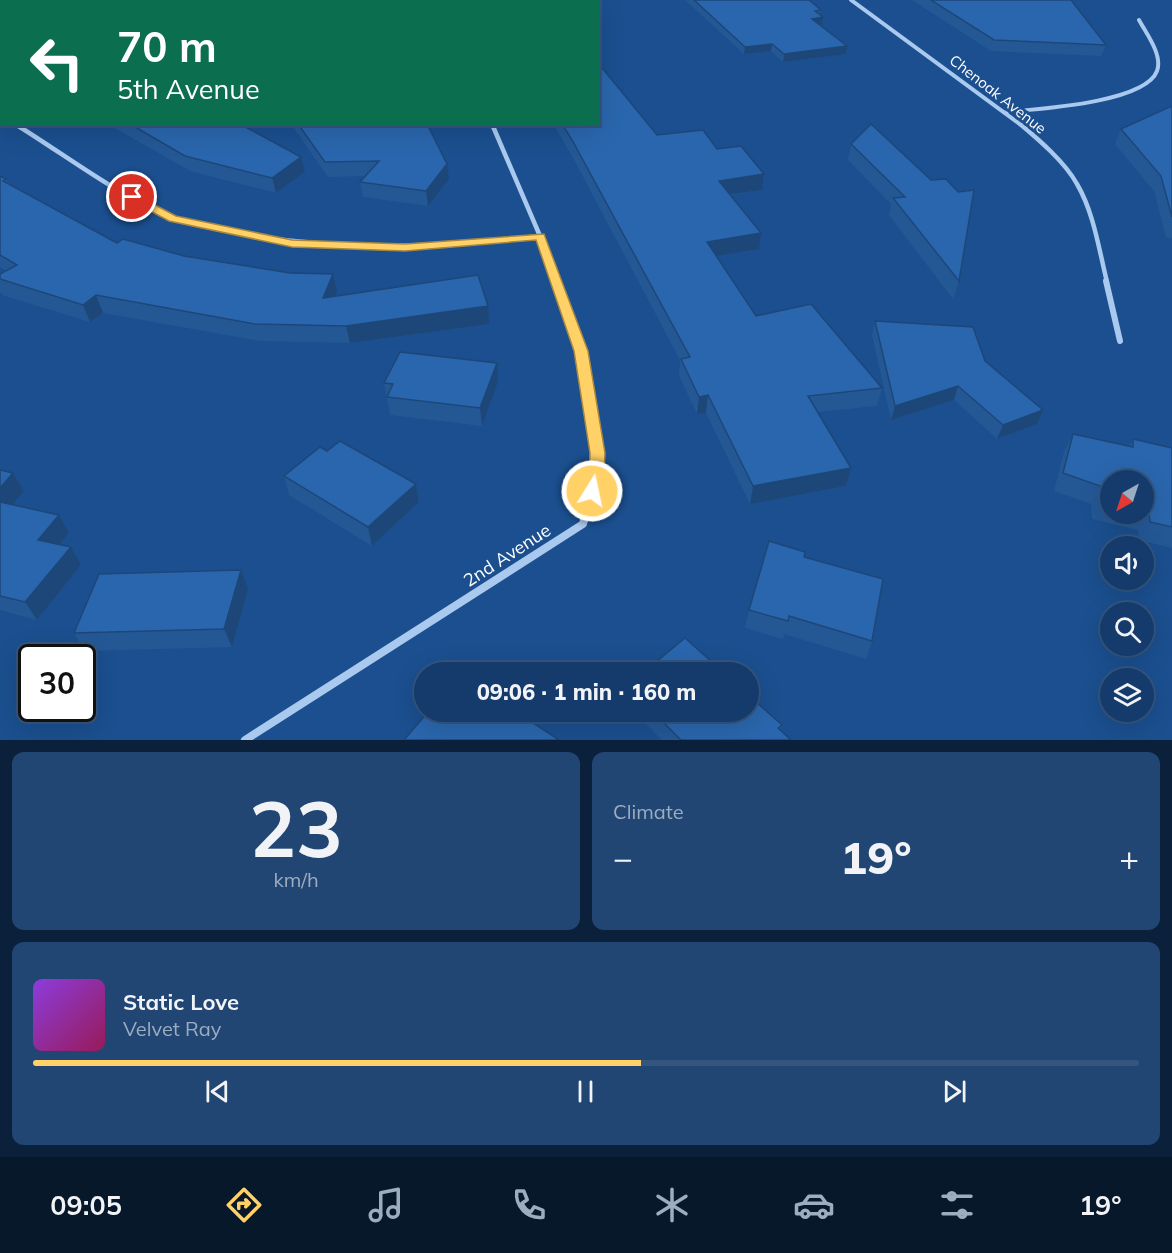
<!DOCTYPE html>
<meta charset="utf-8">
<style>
:root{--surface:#143b6b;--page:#214673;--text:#f1f3f6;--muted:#9dadc1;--line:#33557e;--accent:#ffd166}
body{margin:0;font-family:Mulish,sans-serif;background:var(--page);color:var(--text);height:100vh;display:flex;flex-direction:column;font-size:22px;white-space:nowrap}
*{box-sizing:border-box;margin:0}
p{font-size:20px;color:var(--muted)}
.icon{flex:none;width:33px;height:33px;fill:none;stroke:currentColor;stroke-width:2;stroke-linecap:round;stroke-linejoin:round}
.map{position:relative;height:740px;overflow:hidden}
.sheet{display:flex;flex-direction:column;gap:12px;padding:12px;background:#0b203b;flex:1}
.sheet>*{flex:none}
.guide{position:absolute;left:0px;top:0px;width:600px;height:126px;box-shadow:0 6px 24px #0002,0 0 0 2px var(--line);background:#0b6e4f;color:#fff;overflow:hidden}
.needle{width:39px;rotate:219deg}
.tools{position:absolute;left:1100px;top:470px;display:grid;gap:12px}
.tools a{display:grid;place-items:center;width:54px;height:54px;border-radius:50%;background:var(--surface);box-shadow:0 6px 24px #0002,0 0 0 2px var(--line);font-size:30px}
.speed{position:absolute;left:18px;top:644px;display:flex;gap:12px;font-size:30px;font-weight:700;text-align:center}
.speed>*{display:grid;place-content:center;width:78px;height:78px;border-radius:50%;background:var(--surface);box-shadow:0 6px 24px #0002,0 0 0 2px var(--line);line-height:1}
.speed .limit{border:3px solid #111;border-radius:9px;background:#fff;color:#111}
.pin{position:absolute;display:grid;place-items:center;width:51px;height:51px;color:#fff;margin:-26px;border:3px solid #fff;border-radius:50%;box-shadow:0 2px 6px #0007}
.me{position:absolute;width:66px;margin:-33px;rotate:10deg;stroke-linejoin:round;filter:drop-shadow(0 0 4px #0008)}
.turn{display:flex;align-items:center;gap:21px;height:126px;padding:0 18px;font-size:27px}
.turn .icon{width:78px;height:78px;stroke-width:2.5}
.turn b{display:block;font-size:42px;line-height:51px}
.big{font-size:45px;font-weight:800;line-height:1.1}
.sheet .card{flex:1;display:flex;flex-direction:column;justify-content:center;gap:9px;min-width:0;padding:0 21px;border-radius:12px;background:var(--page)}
.sheet .dial{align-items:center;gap:0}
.dial b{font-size:78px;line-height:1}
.song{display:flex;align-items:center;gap:18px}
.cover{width:72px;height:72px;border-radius:9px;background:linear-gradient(135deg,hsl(270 70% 55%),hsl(330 70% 35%))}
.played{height:6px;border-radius:3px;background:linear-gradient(90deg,var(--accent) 55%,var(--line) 55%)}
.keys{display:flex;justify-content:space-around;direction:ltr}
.heat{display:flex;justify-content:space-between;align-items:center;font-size:33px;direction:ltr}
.sheet .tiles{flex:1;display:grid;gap:12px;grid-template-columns:1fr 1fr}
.card:last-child{grid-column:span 2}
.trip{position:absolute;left:414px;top:662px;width:345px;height:60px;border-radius:30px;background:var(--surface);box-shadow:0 6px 24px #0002,0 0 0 2px var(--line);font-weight:800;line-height:60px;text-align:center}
.tabs{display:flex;height:96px;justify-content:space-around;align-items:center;background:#08182b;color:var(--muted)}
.tabs .icon{width:42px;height:42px}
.tabs .current{color:var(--accent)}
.tabs b{font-size:27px;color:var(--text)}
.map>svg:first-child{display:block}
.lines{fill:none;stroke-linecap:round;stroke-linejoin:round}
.minor-far3{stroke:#a9c9ee;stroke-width:4}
.minor-far2{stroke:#a9c9ee;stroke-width:4.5}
.minor-far1{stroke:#a9c9ee;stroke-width:6}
.minor{stroke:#a9c9ee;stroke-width:8}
.wall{fill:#245895;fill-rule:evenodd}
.shaded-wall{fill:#1d4779}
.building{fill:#2a66ad;stroke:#1d4779;stroke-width:1.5}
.route{fill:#ffd166;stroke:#a68842;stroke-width:1.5}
.labels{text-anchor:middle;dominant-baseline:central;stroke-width:6;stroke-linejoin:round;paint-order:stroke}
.far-street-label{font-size:15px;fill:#fff;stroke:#1b4f8f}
.street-label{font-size:18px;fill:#fff;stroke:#1b4f8f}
</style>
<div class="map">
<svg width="1172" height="740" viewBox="0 0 1172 740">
<rect width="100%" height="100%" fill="#1b4f8f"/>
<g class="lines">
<g class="minor-far3">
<polyline points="851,0 1021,125"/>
<path d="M1006,112C1037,109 1145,103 1157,71C1163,55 1146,33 1139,20"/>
</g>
<g class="minor-far2">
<path d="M1019,123C1038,139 1065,162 1077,184C1094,213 1099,250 1107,282"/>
<path d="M15,124C67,156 118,196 175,219C193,226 214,228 233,232C335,252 437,247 540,236"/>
<polyline points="492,124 540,236 557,282"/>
</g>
<g class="minor-far1">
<polyline points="556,281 581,351 597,453 593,484"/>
<polyline points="1106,281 1120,341"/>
</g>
<polyline class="minor" points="245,740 583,524 594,482"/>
</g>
<g class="wall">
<polygon points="685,0 809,0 821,10 820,15 823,17 822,25 820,25 846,54 783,62 771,51 744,54"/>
<polygon points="912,0 1071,0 1106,45 1101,56 991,51"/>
<polygon points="0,3 2,3 2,67 0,66"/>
<polygon points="1172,106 1172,238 1166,237 1154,191 1115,144 1121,129"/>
<polygon points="114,124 240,124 305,172 276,193 190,171 115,128"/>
<polygon points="291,124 427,124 449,179 428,206 363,197 360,182 366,176 328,177"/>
<polygon points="553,124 598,124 657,135 717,149 764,174 762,190 730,195 759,249 716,256 756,316 882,388 877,406 817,412 851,468 846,486 750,504 706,413 697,414 679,376 680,360 572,156"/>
<polygon points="851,144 958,192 959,281 953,299 889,215 891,204 848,160"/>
<polygon points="0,176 6,179 8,183 117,243 184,256 337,292 335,297 489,324 350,343 260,341 103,313 90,322 2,295 0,291 0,274 6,271 0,267"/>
<polygon points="875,321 985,361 1037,424 997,439 954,400 891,420 872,335"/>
<polygon points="498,382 482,426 390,415 384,383"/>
<path d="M1073,434L1129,446L1133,439L1172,448V548L1139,540L1138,530L1092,519L1091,504L1054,491L1064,452ZM1110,480H1143V513H1110Z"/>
<polygon points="327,451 416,484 419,502 372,546 289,495 284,476"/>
<polygon points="0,470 13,473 24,491 12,504 59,515 69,533 59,544 71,547 81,565 37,620 0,610"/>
<polygon points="804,557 872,641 866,659 784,634 783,639 745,628 749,610"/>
<polygon points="248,589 232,647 85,651 74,633"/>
<polygon points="633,711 748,711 782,725 780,730 791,740 662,740"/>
</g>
<g class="shaded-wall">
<polygon points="123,0 204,0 205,2 104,2"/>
<polygon points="823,17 822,25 811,26 812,19"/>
<polygon points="772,44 771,51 744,54 745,47"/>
<polygon points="847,46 846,54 783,62 784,54"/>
<polygon points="301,157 305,172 276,193 272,178"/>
<polygon points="447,164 449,179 428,206 426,191"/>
<polygon points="764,174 762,190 717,196 719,181"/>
<polygon points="761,233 759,249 705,258 707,242"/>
<polygon points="333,274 337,292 327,316 323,298"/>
<polygon points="96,295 103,313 90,322 83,305"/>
<polygon points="488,306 489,324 350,343 346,326"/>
<polygon points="497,363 498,382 482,426 480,408"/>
<polygon points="958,386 954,400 891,420 895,406"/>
<polygon points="708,395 706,413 697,414 699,397"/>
<polygon points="1043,410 1037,424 997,439 1003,425"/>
<polygon points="851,468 846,486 750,504 753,486"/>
<polygon points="13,473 24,491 1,518 0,516 0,488"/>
<polygon points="416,484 419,502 372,546 368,527"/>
<polygon points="59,515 69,533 48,558 38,540"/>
<polygon points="71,547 81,565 37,620 25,602"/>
<polygon points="241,570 248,589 232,647 224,629"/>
</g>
<g class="building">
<polygon points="82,0 123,0 104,2 82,2"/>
<polygon points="205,0 321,0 321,2 206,2"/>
<polygon points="434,0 540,0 542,2 435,2"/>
<polygon points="694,0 809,0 821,10 815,11 823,17 812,19 847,46 784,54 772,44 745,47"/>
<polygon points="931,0 1071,0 1106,45 994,40"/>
<rect x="0" y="3" width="2" height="52"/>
<polygon points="598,63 657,135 703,130 717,149 741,146 764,174 719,181 761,233 707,242 756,316 811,304 882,388 808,396 851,468 753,486 708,395 699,397 681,359 690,357 572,140 562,124 598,124"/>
<polygon points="1172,106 1172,217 1161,176 1121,129"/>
<polygon points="130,124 240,124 301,157 272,178 185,156"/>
<polygon points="298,124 427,124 447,164 426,191 360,182 379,161 325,162"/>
<polygon points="871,124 931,180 946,179 958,192 974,190 959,281 893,198 905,197 851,144"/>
<polygon points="0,176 6,179 3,181 117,243 123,239 184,256 290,273 333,274 323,298 478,275 488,306 346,326 255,324 96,295 83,305 0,279 0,274 17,265 0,255"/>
<polygon points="875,321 973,327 985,361 1043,410 1003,425 958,386 895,406"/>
<polygon points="400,352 497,363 480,408 387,397 393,384 384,383"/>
<polygon points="1073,434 1133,447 1133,439 1172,448 1172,527 1150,522 1149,512 1143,511 1143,480 1110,480 1110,503 1102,501 1100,486 1063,473"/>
<polygon points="340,441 416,484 368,527 284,476 320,447 327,451"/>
<polygon points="0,470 13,473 0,488"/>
<polygon points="0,502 59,515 38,540 71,547 25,602 0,596"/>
<polygon points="769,541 805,552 804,557 883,579 872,641 789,616 788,621 749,610"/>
<polygon points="241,570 224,629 74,633 99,574"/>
<polygon points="685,638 723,672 644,672"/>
<polygon points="748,695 782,725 778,728 791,740 681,740 652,711 748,711"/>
<polygon points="450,711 515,711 559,740 404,740 428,712 441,721"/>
</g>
<polygon class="route" points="132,193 176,216 292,240 405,244 544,234 588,351 605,453 604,474 597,495 586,495 584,491 589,474 590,453 574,351 536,240 405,251 292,247 169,221 128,199 127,197"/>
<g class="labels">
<g class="far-street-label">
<text transform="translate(998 94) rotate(38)">Chenoak Avenue</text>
</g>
<g class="street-label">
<text transform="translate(507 555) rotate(-33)">2nd Avenue</text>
</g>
</g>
</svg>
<div class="tools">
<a><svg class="needle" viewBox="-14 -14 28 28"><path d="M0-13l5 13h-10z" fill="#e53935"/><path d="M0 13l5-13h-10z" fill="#9dadc1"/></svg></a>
<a><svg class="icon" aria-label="sound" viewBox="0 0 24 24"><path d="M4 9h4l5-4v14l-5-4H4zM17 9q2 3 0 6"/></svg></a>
<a><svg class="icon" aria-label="search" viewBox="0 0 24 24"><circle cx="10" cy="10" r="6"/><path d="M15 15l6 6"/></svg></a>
<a><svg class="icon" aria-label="layers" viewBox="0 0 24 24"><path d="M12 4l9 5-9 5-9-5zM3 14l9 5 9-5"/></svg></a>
</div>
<div class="speed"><div class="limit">30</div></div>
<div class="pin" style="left:132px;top:197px;background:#d93025"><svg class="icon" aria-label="arrive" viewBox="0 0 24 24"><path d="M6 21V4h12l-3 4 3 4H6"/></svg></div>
<svg class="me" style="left:592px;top:491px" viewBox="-20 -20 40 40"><circle r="17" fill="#ffd166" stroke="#fff" stroke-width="3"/><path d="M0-11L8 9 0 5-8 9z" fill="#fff"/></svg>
<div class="trip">09:06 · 1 min · 160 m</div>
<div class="guide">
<div class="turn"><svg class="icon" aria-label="left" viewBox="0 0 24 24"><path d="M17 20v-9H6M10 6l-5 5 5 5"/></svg><div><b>70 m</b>5th Avenue</div></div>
</div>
</div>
<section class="sheet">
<div class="tiles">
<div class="card dial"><b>23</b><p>km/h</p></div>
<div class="card"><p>Climate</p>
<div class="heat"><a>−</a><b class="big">19°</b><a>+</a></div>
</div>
<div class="card">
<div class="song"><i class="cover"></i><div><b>Static Love</b><p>Velvet Ray</p></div></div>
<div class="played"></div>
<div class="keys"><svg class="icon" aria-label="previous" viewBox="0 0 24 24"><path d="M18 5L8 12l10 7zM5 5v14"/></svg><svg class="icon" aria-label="pause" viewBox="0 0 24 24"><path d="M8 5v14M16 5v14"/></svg><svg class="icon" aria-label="next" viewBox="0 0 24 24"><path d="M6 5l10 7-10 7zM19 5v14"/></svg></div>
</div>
</div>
</section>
<nav class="tabs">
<b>09:05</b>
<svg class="icon current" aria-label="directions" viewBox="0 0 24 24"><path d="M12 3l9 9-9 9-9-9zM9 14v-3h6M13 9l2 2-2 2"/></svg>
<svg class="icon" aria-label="music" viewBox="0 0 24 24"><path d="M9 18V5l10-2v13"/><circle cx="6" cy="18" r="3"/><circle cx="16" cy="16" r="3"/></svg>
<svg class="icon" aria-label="phone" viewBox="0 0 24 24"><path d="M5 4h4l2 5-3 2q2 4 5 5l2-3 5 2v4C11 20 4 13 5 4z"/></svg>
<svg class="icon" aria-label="climate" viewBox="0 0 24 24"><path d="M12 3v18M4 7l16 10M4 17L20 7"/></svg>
<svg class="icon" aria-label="car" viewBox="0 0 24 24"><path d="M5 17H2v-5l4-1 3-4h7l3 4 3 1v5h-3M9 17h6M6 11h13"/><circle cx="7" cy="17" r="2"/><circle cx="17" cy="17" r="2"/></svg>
<svg class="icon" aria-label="filters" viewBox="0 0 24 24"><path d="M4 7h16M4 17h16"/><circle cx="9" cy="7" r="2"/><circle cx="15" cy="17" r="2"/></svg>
<b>19°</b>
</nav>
